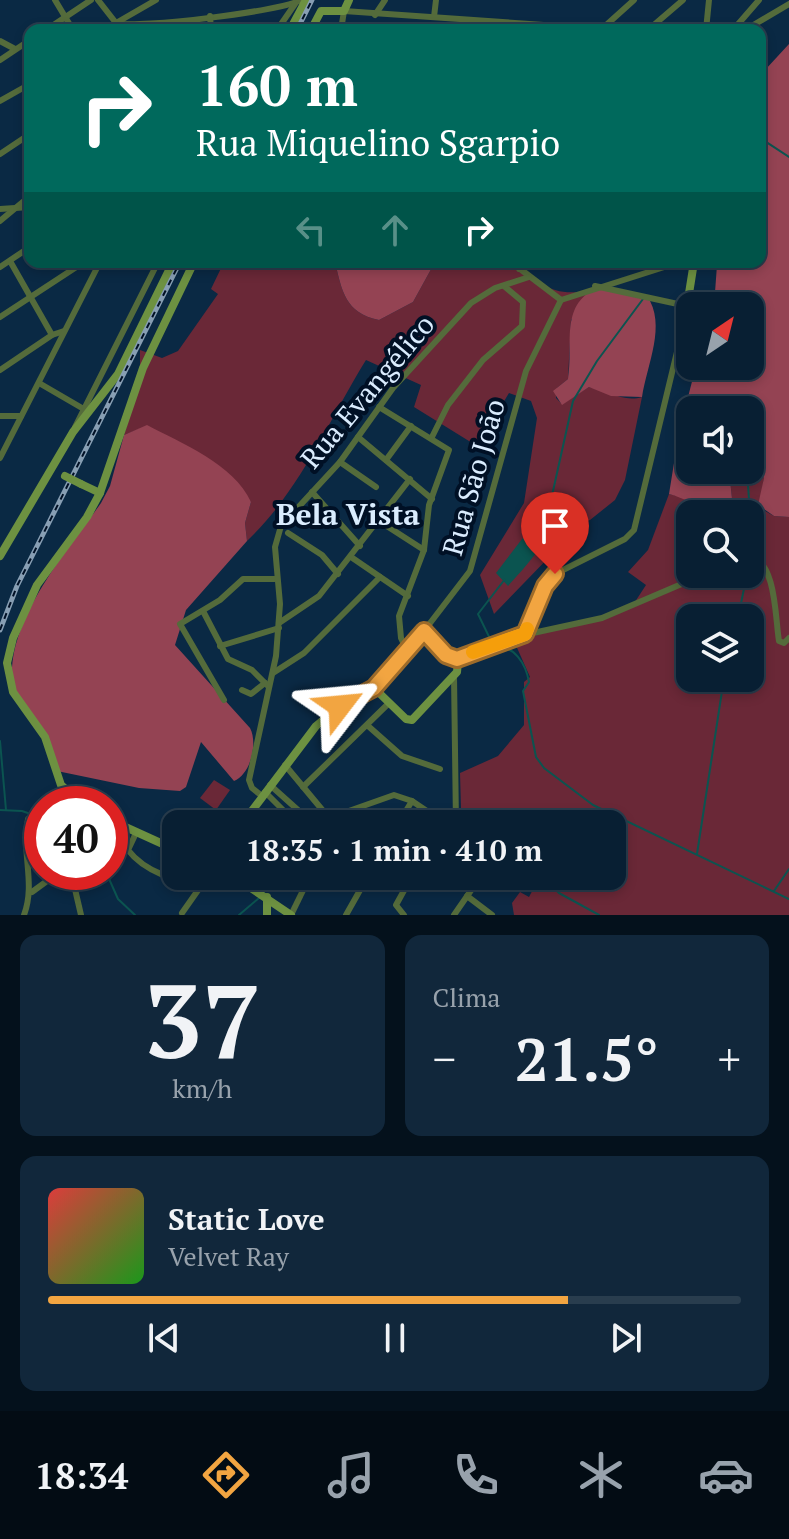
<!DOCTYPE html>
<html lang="pt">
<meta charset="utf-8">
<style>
:root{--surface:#081f33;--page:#11273b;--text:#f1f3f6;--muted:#98a2ac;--line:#293d4e;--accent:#f2a541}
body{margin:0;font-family:"PT Serif",serif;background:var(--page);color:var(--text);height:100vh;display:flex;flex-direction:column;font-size:30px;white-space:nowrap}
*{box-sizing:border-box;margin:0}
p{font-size:26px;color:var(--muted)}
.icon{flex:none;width:44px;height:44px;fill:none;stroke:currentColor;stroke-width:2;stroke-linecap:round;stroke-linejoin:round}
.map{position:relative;height:915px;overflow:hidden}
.sheet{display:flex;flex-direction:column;gap:20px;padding:20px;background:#04111c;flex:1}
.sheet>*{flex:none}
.hud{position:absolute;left:24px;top:24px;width:742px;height:244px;border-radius:16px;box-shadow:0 4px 12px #0003,0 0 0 2px var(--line);background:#00695c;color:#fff;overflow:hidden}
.needle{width:52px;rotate:35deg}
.buttons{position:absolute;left:676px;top:292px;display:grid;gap:16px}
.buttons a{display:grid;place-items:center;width:88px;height:88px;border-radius:16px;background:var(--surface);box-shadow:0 4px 12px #0003,0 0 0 2px var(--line);font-size:40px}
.speed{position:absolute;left:24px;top:786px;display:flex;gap:16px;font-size:40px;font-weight:700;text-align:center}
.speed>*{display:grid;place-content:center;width:104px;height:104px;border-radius:50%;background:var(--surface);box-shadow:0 4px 12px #0003,0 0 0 2px var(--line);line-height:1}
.speed .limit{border:12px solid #d22;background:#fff;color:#111}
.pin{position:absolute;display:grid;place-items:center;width:68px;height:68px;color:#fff;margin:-82px -34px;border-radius:50% 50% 50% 0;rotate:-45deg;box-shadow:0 0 8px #0007}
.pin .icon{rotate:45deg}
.me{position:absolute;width:88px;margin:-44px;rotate:61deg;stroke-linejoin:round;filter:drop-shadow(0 0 6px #0008)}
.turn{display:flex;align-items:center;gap:28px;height:168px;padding:0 40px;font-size:36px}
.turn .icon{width:104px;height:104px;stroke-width:2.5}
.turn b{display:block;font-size:56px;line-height:68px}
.lanes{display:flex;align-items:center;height:76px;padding:0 40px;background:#0003;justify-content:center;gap:40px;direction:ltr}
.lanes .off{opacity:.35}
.big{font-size:60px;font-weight:700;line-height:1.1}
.sheet .widget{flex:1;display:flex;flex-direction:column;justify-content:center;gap:12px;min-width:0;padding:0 28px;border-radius:16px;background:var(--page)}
.sheet .dial{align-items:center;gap:0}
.dial b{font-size:104px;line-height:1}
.song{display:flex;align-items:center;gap:24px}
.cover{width:96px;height:96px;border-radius:12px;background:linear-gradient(135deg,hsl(0 70% 55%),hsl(120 70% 35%))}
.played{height:8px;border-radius:4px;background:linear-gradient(90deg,var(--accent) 75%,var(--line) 75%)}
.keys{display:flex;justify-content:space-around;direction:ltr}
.heat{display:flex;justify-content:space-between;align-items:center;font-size:44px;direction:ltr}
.sheet .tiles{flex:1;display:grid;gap:20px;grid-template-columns:1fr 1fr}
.widget:last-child{grid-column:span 2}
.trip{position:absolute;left:162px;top:810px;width:464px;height:80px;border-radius:16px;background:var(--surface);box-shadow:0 4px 12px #0003,0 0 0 2px var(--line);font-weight:700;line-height:80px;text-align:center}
.menu{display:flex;height:128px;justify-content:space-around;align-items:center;background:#030c14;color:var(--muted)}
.menu .icon{width:56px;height:56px}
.menu .current{color:var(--accent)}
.menu b{font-size:36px;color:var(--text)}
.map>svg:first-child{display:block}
.green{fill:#6a2837;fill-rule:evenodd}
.forest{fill:#944353}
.water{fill:#0b5450}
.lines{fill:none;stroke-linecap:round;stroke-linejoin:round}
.stream{stroke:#0b5450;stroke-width:2}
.street{stroke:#546b3b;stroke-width:6}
.secondary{stroke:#6d9141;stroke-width:8}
.rail-casing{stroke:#879eb3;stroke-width:5}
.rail{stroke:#001025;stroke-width:2;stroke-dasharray:6;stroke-linecap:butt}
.secondary-bridge{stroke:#6d9141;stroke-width:8}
.route-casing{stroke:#9d6b2a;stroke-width:20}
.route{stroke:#f2a541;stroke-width:14}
.slow{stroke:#f59e0b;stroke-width:14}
.labels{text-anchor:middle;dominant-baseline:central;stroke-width:8;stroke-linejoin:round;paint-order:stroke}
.street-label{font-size:28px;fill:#daecfe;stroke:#001025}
.neighbourhood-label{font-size:30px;font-weight:bold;fill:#daecfe;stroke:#001025}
</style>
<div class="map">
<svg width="789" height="915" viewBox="0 0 789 915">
<rect width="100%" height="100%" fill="#0a2944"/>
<g class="green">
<path d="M224,262H335C342,291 345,313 379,320L413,302L435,262H516C544,286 550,296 589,291L571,320L568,379L557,388L556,398L562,404L589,387C607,389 622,403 642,397L625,480L615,500L590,520L572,526L554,552L494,614L480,575L524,503L537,418L531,401L509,393L477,446L414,407L421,385L366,360C327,423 302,488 247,541L245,523L251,502L211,462L147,426L124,435L140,382V350L162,358L178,351L218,294L211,289ZM539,521H551L542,543L497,573Z"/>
<path d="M750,459L764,478L760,508L774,516L789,517V915H514L512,903L520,892L529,897L540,876H612V824H473L461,809L460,773L498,756L524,725V682L530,677L514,641L631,608L646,585L628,572L648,550L669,494L733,508L729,470H750ZM690,514H750V574H690ZM690,618H750V678H690Z"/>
<polygon points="214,780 230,790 216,810 200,798"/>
</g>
<g class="forest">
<path d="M789,44V517L774,516L758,505L764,478L750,459V410H690V470H729L733,508C713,517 689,499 669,494L679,432L696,366H750V306H714L717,265V262H760V71L765,70Z"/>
<path d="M335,262H435L413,302L379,320C345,313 342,291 335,262Z"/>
<path d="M596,288L647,296C667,325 647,364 642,397L611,396L589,387L562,405L553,391L568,379C574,344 559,307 596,288Z"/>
<path d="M147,425C181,443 234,464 251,502L245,523L247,541L186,610L175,645L250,728C258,743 251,774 234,781L201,742L186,787L180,791L139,788L57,771C49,740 26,719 14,690C0,628 67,551 101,503L110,486L124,435Z"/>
</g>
<path class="water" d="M546,518L551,521C547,545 524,568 508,586L496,573L522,539Z"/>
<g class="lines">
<g class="stream">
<polyline points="760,138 789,157"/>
<polyline points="747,470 750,514"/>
<polyline points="547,518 573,401 597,361 643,299"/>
<path d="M505,579L478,614L495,649C514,643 526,665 529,682L523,691L536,757L544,768L593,805L789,899"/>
<polyline points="738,618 747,574"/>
<polyline points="0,741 6,810"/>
<polyline points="0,810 22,811 42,818"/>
<polyline points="323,824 344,816"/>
<polyline points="697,854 724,678"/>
<polyline points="106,872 118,899 135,915"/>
<polyline points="542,876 559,893 599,915"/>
<polyline points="774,891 789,869"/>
<polyline points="263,893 275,876"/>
<polyline points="239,915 259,898"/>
</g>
<g class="street">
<polyline points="55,0 73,30"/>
<path d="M98,0L116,23C136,29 283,11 301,0"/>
<polyline points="375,15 385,0"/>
<polyline points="210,16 211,30"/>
<polyline points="434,17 436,0"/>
<polyline points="116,23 156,0"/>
<polyline points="604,27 634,0"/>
<polyline points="46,30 91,0"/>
<polyline points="277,30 295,4"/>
<polyline points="341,30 344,11 616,30"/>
<polyline points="648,30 683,0"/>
<polyline points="706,30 709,0"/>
<polyline points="733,30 759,0"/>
<polyline points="745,30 789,4"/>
<polyline points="0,41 15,49"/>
<polyline points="0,60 30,40"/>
<polyline points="0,101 30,84"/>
<polyline points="0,154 30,134"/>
<polyline points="0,209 30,207"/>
<polyline points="0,221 30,196"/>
<polyline points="10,261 52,335"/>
<polyline points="511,262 561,300"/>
<polyline points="0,267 30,247"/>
<polyline points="519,269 542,262"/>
<polyline points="561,300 680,262"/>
<polyline points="0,317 84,262"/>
<polyline points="0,370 52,335 64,331"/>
<polyline points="39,383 82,408"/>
<polyline points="379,407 449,450 429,505 424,550 399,616 401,638 408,653"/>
<polyline points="0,416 21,416"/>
<polyline points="75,427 158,262"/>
<polyline points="358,437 432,499"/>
<polyline points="432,437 448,405 483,360 522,326 523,302 504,286"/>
<polyline points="0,458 100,262"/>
<polyline points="386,460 411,426"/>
<polyline points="340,462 376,487"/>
<polyline points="312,492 360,546"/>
<polyline points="379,521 424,550"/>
<polyline points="288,533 322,555 338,574"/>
<path d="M750,555C777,564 775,619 779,641L784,643L789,638"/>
<polyline points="351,557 408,596"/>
<polyline points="203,611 228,659 252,670 268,686"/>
<polyline points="279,623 319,596 410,479"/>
<polyline points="424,631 470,571 526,371 561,300"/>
<polyline points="525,634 545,586 555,574 625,539 634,530 684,323 687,306 595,286"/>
<polyline points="220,646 279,628"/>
<polyline points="457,659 510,638 602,618 705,574"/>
<polyline points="273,673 304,653 380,577"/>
<polyline points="454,676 456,824"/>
<polyline points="242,690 251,694 265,683"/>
<polyline points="224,700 180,624 220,600 243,579 276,579"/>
<polyline points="367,725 402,756 440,769"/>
<polyline points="285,765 329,818 394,795 412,801 446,824"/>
<polyline points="270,785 308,819"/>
<polyline points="303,787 389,703"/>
<polyline points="265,792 286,813 279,824"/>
<polyline points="262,796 252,788 249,780 276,656 280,604 275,547 281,526 340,462 393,388 471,303 495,288 529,277"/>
<polyline points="353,824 383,812 401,820"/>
<polyline points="398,824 412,801"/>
<path d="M136,833L128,850C144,871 178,884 204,882"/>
<polyline points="71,872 81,915"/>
<polyline points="333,876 344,881"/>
<polyline points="459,876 473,887"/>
<polyline points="32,892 47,881 55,880"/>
<polyline points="467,896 492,915"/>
<polyline points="182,913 208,876"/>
<path d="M24,915C36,883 21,853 28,819"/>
<polyline points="291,915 310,876"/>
<polyline points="346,915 368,876"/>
<polyline points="404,915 396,905 412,876"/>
<polyline points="454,915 481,876"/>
</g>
<g class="secondary">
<polyline points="290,30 306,0"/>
<polyline points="311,30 321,11 344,11 349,0"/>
<polyline points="687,306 694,262"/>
<polyline points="81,484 100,493"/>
<polyline points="0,556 73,432 118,374 173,262"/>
<polyline points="83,804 61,785 45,737 13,692 7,663 13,638 37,585 87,517 100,493 143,368 194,262"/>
<polyline points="110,820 176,850"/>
<polyline points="242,824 316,726 340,706 374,688 424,631 446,655 458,662 457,672 412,720 406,719 374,688"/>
<polyline points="233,876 291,915"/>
<polyline points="267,915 267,897"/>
</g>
<defs>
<g id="rail">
<polyline points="297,30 312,0"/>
<polyline points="0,630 17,586 180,262"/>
</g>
</defs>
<use href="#rail" class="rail-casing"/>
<use href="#rail" class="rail"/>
<polyline class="secondary-bridge" points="65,476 81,484"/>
</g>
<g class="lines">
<defs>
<polyline id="route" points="340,706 374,688 424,631 446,655 457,659 525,634 545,586 555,574"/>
</defs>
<use href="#route" class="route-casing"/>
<use href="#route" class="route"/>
<polyline class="slow" points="473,652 525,634 527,629"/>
</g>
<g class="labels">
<g class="street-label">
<text transform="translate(367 391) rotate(-50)">Rua Evangélico</text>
<text transform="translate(473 477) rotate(-74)">Rua São João</text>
</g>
<g class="neighbourhood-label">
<text x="348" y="514">Bela Vista</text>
</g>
</g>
</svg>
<div class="buttons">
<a><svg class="needle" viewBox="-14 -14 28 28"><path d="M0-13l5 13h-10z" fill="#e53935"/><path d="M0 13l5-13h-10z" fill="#98a2ac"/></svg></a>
<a><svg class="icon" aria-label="sound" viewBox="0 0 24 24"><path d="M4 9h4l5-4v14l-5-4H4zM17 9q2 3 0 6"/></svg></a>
<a><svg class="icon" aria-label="search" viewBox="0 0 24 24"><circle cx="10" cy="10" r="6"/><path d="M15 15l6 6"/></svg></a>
<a><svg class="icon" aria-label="layers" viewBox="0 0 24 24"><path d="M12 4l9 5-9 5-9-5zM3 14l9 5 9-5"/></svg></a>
</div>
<div class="speed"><div class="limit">40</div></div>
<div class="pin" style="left:555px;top:574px;background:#d93025"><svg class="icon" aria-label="arrive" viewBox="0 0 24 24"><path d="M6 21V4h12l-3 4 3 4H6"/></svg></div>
<svg class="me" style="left:340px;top:706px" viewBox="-20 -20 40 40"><path d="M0-17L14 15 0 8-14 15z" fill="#f2a541" stroke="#fff" stroke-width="4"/></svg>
<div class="trip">18:35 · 1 min · 410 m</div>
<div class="hud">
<div class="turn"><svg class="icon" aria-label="right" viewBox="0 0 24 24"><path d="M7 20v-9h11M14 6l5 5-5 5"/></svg><div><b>160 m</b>Rua Miquelino Sgarpio</div></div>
<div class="lanes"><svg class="icon off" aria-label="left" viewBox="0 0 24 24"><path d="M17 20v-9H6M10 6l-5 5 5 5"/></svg><svg class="icon off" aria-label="ahead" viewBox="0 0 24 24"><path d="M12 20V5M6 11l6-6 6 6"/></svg><svg class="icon" aria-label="right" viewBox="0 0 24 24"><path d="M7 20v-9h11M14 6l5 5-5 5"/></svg></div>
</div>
</div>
<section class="sheet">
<div class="tiles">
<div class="widget dial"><b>37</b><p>km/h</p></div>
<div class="widget"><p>Clima</p>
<div class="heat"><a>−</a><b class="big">21.5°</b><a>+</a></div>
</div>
<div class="widget">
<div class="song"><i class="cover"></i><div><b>Static Love</b><p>Velvet Ray</p></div></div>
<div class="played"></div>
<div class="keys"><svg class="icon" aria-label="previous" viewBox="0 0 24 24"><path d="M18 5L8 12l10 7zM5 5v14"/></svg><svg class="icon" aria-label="pause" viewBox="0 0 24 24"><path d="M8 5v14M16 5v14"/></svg><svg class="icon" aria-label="next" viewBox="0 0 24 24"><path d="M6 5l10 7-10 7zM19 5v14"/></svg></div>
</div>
</div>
</section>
<nav class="menu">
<b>18:34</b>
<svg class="icon current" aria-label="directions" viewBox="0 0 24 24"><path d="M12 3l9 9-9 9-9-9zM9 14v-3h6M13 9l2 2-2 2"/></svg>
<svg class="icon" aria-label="music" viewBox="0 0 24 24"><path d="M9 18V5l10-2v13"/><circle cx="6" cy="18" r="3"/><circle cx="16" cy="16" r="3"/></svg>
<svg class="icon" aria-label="phone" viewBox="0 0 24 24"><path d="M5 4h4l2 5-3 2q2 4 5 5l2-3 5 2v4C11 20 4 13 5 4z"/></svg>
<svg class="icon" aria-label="climate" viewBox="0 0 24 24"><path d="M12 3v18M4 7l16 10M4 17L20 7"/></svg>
<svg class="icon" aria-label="car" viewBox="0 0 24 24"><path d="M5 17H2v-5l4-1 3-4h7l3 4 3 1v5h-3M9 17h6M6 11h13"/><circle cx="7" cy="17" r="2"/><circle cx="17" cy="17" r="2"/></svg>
</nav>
